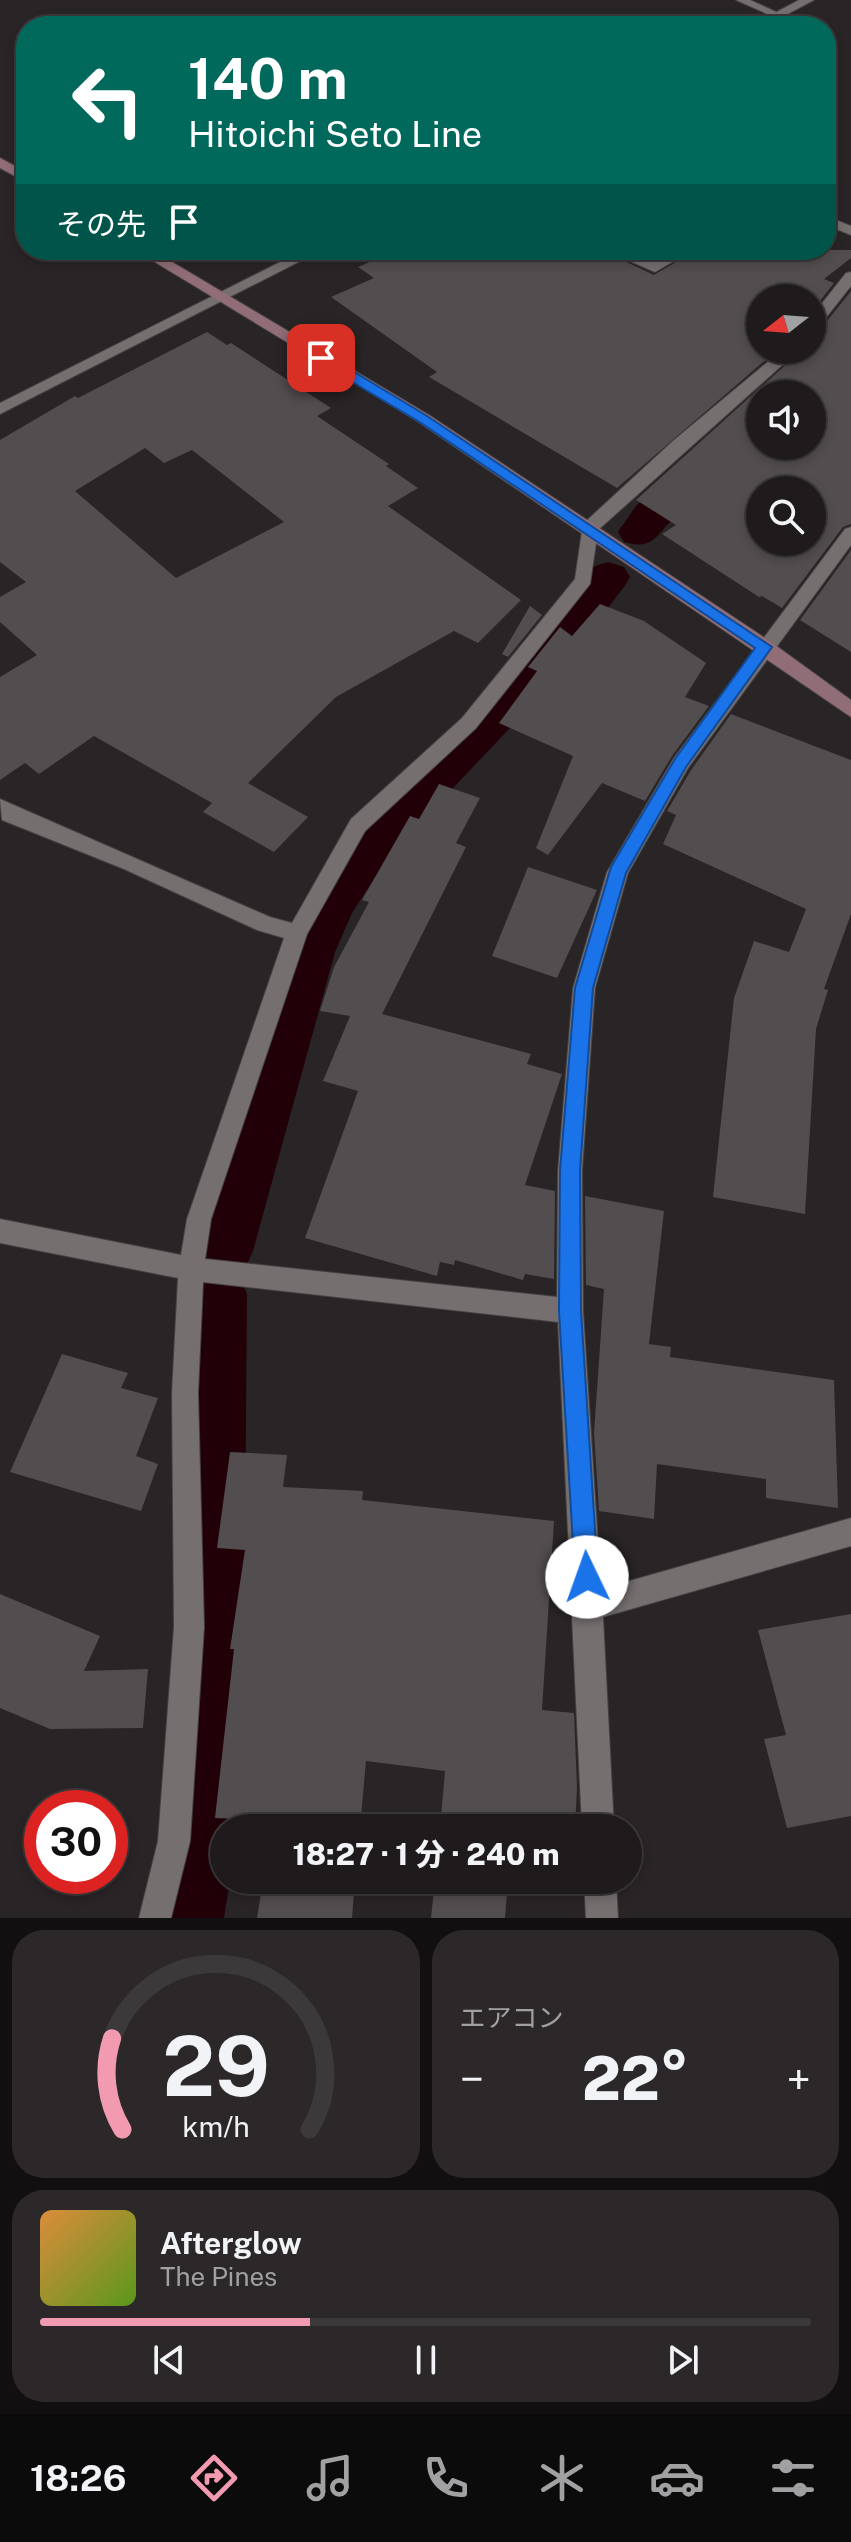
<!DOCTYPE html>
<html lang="ja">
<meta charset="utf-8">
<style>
:root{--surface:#1f1b1c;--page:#2c2829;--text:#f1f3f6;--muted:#a1a1a3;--line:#3c393b;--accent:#f29aaf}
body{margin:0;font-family:"Public Sans","Noto Sans JP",sans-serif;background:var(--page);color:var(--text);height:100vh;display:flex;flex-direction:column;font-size:30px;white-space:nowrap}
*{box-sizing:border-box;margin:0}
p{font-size:26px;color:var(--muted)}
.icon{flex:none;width:44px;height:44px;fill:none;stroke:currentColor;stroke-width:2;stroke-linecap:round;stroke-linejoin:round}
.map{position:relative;height:1918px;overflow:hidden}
.sheet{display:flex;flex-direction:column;gap:12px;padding:12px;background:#110f0f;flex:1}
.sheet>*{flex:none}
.banner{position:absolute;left:16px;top:16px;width:820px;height:244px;border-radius:32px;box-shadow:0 4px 12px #0003,0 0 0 2px var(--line);background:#00695c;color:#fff;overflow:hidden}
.needle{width:52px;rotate:253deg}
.controls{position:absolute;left:746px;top:284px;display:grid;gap:16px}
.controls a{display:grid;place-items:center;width:80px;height:80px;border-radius:50%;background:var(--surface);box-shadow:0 4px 12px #0003,0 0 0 2px var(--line);font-size:40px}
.speed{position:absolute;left:24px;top:1790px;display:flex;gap:16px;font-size:40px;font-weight:700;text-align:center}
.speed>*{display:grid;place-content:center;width:104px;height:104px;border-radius:50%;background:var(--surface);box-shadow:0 4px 12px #0003,0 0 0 2px var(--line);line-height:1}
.speed .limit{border:12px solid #d22;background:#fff;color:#111}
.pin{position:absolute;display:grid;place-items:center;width:68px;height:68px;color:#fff;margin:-34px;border-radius:16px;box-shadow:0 4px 12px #0006}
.me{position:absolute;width:88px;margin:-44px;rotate:357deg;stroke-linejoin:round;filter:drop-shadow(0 0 6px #0008)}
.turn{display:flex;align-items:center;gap:28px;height:168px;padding:0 40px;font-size:36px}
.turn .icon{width:104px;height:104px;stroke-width:2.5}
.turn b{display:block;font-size:56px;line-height:68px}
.then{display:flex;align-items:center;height:76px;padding:0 40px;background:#0003;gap:16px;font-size:30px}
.big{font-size:60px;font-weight:800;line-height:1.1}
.sheet .widget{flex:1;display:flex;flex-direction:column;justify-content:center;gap:12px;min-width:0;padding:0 28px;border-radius:32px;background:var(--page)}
.sheet .dial{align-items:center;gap:0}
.dial svg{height:208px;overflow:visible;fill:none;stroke:var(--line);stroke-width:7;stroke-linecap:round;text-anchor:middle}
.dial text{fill:var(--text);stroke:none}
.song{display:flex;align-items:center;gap:24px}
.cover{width:96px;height:96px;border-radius:12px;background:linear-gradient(135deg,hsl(30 70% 55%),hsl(90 70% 35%))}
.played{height:8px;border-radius:4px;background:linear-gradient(90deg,var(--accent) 35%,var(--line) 35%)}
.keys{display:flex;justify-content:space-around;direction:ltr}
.heat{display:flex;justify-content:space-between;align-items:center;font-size:44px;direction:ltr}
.sheet .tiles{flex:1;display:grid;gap:12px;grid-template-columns:1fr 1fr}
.widget:last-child{grid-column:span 2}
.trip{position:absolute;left:210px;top:1814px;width:432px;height:80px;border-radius:40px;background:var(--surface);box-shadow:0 4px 12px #0003,0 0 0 2px var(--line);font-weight:800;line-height:80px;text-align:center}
.dock{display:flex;height:128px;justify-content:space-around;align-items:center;background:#0c0b0b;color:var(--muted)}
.dock .icon{width:56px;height:56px}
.dock .active{color:var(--accent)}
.dock b{font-size:36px;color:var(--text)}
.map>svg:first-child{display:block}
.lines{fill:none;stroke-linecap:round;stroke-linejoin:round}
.canal{fill:#210008;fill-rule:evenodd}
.building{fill:#524d4e;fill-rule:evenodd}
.service-casing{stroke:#454041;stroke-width:2}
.minor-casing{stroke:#454041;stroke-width:2}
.secondary-casing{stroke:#454041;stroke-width:2}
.service{fill:#756f70;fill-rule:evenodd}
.minor{fill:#756f70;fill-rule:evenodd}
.secondary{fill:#916d77;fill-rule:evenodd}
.route{fill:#1a73e8;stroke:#114b97;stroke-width:2}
</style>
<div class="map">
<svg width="851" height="1918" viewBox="0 0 851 1918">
<rect width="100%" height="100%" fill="#292425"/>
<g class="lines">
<g class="canal">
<path d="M760,400V434L666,526C653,543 645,548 624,542L618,532L636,506L746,404Z"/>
<polygon points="608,562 624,567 630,577 624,587 531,706 391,853 352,913 335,952 253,1251 244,1271 238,1273 247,1294 243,1796 238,1828 224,1828 224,1880 230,1880 224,1918 144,1918 167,1796 185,1294 194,1273 200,1271 191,1251 281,952 311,889 355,825 497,682 592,567"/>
</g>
</g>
<g class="building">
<polygon points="397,250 601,250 654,275 696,250 851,250 851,258 824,279 834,283 812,311 812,298 760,298 760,350 777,350 617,488 429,377 437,372 331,297 374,278 358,267"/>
<path d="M851,291V524L843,527L782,608L762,596L759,597L662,534L676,525L636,500L802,350H812V334L819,331ZM760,394H812V446H760ZM760,490H812V542H760Z"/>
<path d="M207,332L227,345L231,343L331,408L317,416L389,464L386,466L418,488L388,506L521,600L478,643L454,631L336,697L248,783L308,817L274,852L203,812L212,803L94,736L39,774L25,763L0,780V677L37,655L0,622V597L26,582L0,562V440L75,396L78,398ZM145,448L164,463L192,450L284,522L176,578L75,491Z"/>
<polygon points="851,550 851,652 800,620"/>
<polygon points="600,604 644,621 706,663 685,697 709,706 672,756 645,801 602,783 548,855 536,848 573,756 499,723 537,671 528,667 560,627 572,636"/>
<polygon points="530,606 542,615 508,657 502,654"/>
<polygon points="731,714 851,760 851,914 824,989 828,990 816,1029 805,1214 713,1197 734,998 754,941 789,952 806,909 663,844 676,815 667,811 691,770"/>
<polygon points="439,784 480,798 456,843 466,847 382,1014 531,1054 527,1064 562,1074 525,1185 555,1191 554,1279 525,1274 523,1280 455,1260 454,1265 440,1262 437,1276 305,1238 358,1091 323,1081 350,1016 320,1011 334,967 369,902 362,900 410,816 419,819"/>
<polygon points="528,867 597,890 557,978 492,956"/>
<polygon points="585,1196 664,1211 649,1344 671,1347 670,1357 834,1380 838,1508 766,1498 766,1479 657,1464 654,1519 599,1511 594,1433 604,1289 586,1285"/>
<polygon points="62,1354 128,1373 121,1388 158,1398 136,1456 158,1464 141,1511 10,1472"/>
<polygon points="230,1452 287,1455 283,1487 363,1491 362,1500 554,1521 542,1710 574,1713 577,1787 575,1828 440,1828 445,1771 366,1761 360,1828 270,1828 271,1820 215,1818 234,1649 230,1649 245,1550 217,1548"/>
<polygon points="0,1594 100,1636 84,1671 148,1669 143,1728 50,1729 0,1708"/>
<polygon points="851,1614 851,1816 787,1828 764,1739 786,1735 758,1630"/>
<polygon points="263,1880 355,1880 352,1918 257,1918"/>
<polygon points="435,1880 508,1880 505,1918 431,1918"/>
</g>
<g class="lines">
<defs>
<polygon id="service" points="736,0 750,0 783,15 774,17"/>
<g id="minor">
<polygon points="799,0 814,0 765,26 750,26"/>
<polygon points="826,216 851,226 851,235 826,225"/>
<polygon points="304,250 322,250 0,414 0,403"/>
<polygon points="604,250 624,250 654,262 676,250 693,250 655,272"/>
<polygon points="851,272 851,286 817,329 812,331 812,316 846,273"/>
<polygon points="782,350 799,350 598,530 590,584 476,728 365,831 307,934 211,1219 205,1259 557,1297 558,1171 573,988 607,872 674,758 845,529 851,527 851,545 688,768 628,873 595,988 582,1171 583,1311 601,1589 851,1518 851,1546 603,1617 614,1828 582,1828 558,1322 203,1282 198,1393 204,1627 190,1841 171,1918 139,1918 158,1841 174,1627 172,1393 178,1278 0,1243 0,1219 181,1255 187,1219 284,938 257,930 124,869 2,820 0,799 270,917 292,923 351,819 462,718 575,579 583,524 673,441"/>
<polygon points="584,1880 616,1880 618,1918 586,1918"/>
</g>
<g id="secondary">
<polygon points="0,158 26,172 26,182 0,168"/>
<polygon points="135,250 152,250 429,415 771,642 851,700 851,717 417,421"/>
</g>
</defs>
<use href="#service" class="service-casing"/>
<use href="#minor" class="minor-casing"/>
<use href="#secondary" class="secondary-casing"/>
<use href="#service" class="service"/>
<use href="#minor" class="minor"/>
<use href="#secondary" class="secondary"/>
</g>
<polygon class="route" points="317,355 326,355 427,416 772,647 686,767 626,873 593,988 580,1171 581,1311 598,1577 595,1586 587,1589 578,1586 575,1577 559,1311 560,1171 575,988 611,867 675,759 755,648 418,421 317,361"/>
</svg>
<div class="controls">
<a><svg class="needle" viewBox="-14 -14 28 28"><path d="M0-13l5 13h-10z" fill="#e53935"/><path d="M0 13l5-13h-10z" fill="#a1a1a3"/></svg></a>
<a><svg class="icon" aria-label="sound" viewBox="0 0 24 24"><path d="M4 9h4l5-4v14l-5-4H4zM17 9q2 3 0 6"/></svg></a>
<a><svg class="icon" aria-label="search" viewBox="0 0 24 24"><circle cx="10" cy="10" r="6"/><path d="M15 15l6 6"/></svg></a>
</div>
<div class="speed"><div class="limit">30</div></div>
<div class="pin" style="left:321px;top:358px;background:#d93025"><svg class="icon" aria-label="arrive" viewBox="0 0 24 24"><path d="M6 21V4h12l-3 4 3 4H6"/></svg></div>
<svg class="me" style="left:587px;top:1577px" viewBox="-20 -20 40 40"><circle r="19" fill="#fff"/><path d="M0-13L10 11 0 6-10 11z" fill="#1a73e8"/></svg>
<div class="trip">18:27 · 1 分 · 240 m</div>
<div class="banner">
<div class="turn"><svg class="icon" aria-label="left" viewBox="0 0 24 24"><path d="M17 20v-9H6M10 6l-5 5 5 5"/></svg><div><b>140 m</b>Hitoichi Seto Line</div></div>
<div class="then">その先<svg class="icon" aria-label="arrive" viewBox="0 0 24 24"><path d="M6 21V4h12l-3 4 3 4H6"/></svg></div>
</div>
</div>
<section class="sheet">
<div class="tiles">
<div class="widget dial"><svg viewBox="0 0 100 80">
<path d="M14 69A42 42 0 1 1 86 69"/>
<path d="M14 69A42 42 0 0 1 10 34" stroke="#f29aaf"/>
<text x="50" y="56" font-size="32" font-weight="700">29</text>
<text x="50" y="72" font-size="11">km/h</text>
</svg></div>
<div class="widget"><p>エアコン</p>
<div class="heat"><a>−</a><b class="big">22°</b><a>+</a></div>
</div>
<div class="widget">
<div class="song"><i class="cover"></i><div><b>Afterglow</b><p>The Pines</p></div></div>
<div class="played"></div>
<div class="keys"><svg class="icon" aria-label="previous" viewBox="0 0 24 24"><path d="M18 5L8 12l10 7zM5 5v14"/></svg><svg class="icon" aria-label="pause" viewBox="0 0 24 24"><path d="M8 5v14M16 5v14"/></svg><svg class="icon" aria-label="next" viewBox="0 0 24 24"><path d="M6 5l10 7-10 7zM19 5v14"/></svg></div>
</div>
</div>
</section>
<nav class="dock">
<b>18:26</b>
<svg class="icon active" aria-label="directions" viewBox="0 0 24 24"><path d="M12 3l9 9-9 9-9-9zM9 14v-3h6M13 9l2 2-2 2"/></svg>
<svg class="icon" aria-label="music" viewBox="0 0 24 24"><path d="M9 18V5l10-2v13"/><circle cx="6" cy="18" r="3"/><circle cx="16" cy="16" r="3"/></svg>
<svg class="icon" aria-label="phone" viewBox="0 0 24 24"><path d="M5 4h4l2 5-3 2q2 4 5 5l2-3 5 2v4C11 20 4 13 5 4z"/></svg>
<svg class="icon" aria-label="climate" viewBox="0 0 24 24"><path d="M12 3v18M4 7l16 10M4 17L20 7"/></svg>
<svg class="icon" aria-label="car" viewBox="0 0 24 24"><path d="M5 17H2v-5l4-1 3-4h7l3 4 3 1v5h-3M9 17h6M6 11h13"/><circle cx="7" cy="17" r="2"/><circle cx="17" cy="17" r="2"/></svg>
<svg class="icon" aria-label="filters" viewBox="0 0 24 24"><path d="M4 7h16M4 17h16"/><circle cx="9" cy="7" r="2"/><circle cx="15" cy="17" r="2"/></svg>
</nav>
